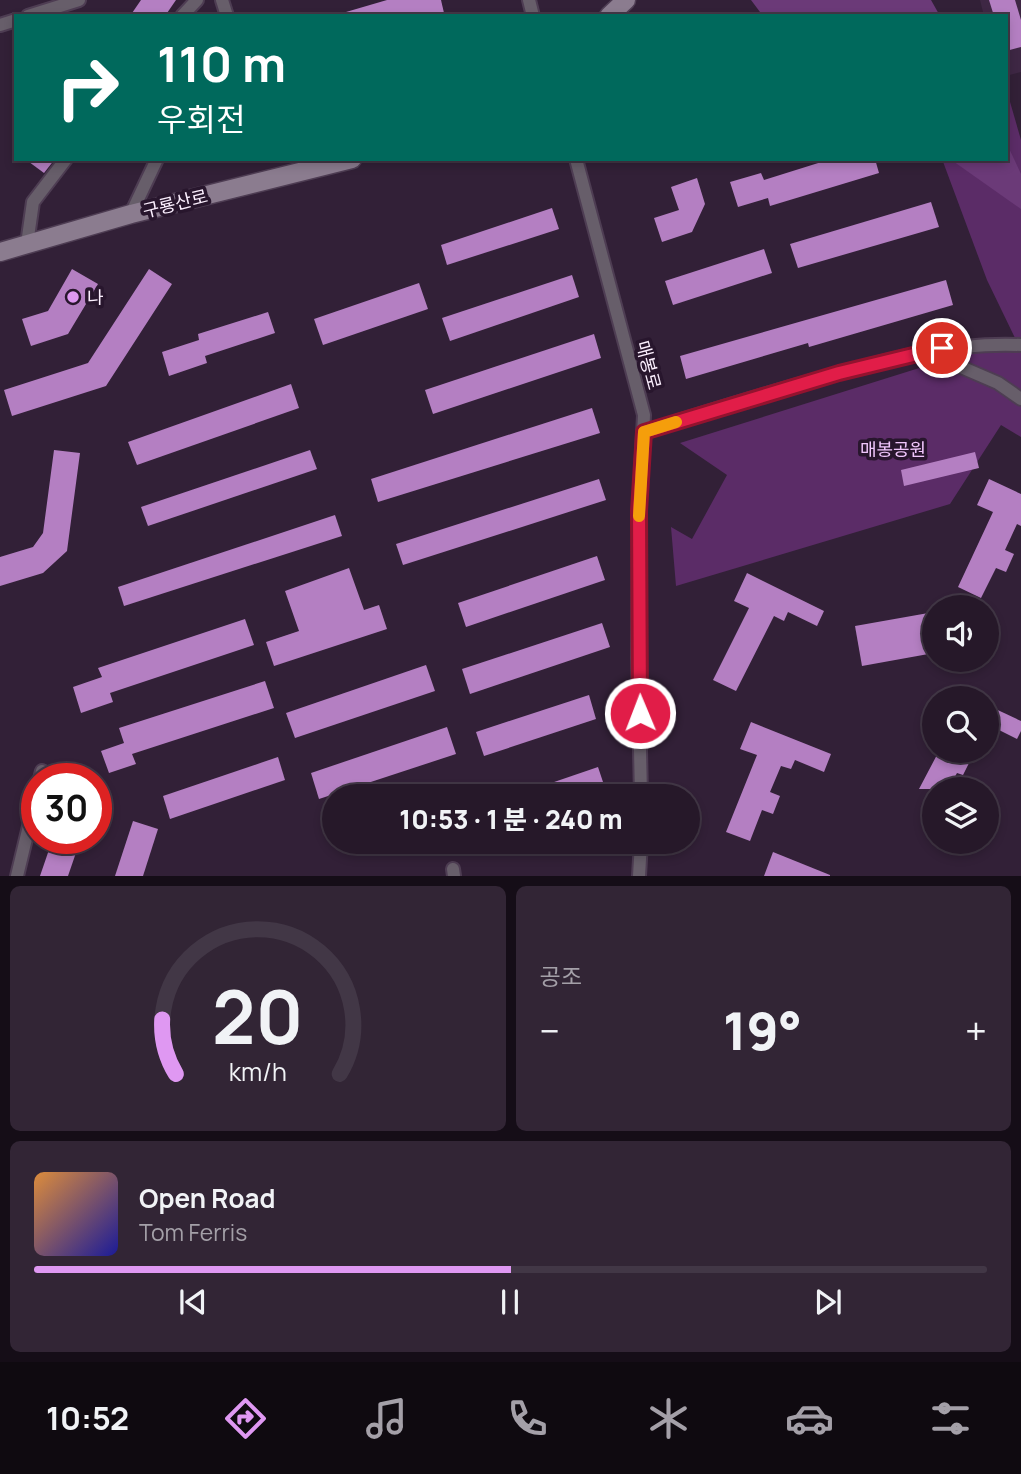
<!DOCTYPE html>
<html lang="ko">
<meta charset="utf-8">
<style>
:root{--surface:#261829;--page:#322535;--text:#f1f3f6;--muted:#a4a0a8;--line:#423746;--accent:#df98f2}
body{margin:0;font-family:Manrope,"Noto Sans KR",sans-serif;background:var(--page);color:var(--text);height:100vh;display:flex;flex-direction:column;font-size:26px;white-space:nowrap}
*{box-sizing:border-box;margin:0}
p{font-size:23px;color:var(--muted)}
.icon{flex:none;width:38px;height:38px;fill:none;stroke:currentColor;stroke-width:2;stroke-linecap:round;stroke-linejoin:round}
.map{position:relative;height:876px;overflow:hidden}
.panel{display:flex;flex-direction:column;gap:10px;padding:10px;background:#150d17;flex:1}
.panel>*{flex:none}
.guide{position:absolute;left:14px;top:14px;width:994px;height:147px;border-radius:0px;box-shadow:0 4px 10px #0003,0 0 0 2px var(--line);background:#00695c;color:#fff;overflow:hidden}
.fabs{position:absolute;left:922px;top:595px;display:grid;gap:14px}
.fabs a{display:grid;place-items:center;width:77px;height:77px;border-radius:50%;background:var(--surface);box-shadow:0 4px 10px #0003,0 0 0 2px var(--line);font-size:35px}
.speed{position:absolute;left:21px;top:763px;display:flex;gap:14px;font-size:35px;font-weight:700;text-align:center}
.speed>*{display:grid;place-content:center;width:91px;height:91px;border-radius:50%;background:var(--surface);box-shadow:0 4px 10px #0003,0 0 0 2px var(--line);line-height:1}
.speed .limit{border:10px solid #d22;background:#fff;color:#111}
.pin{position:absolute;display:grid;place-items:center;width:60px;height:60px;color:#fff;margin:-30px;border:4px solid #fff;border-radius:50%;box-shadow:0 2px 7px #0007}
.me{position:absolute;width:77px;margin:-38px;rotate:359deg;stroke-linejoin:round;filter:drop-shadow(0 0 5px #0008)}
.turn{display:flex;align-items:center;gap:24px;height:147px;padding:0 28px;font-size:32px}
.turn .icon{width:91px;height:91px;stroke-width:2.5}
.turn b{display:block;font-size:49px;line-height:60px}
.big{font-size:52px;font-weight:800;line-height:1.1}
.panel .card{flex:1;display:flex;flex-direction:column;justify-content:center;gap:10px;min-width:0;padding:0 24px;border-radius:10px;background:var(--page)}
.panel .dial{align-items:center;gap:0}
.dial svg{height:182px;overflow:visible;fill:none;stroke:var(--line);stroke-width:7;stroke-linecap:round;text-anchor:middle}
.dial text{fill:var(--text);stroke:none}
.song{display:flex;align-items:center;gap:21px}
.cover{width:84px;height:84px;border-radius:10px;background:linear-gradient(135deg,hsl(30 70% 55%),hsl(240 70% 35%))}
.played{height:7px;border-radius:4px;background:linear-gradient(90deg,var(--accent) 50%,var(--line) 50%)}
.keys{display:flex;justify-content:space-around;direction:ltr}
.heat{display:flex;justify-content:space-between;align-items:center;font-size:38px;direction:ltr}
.panel .tiles{flex:1;display:grid;gap:10px;grid-template-columns:1fr 1fr}
.card:last-child{grid-column:span 2}
.trip{position:absolute;left:322px;top:784px;width:378px;height:70px;border-radius:35px;background:var(--surface);box-shadow:0 4px 10px #0003,0 0 0 2px var(--line);font-weight:800;line-height:70px;text-align:center}
.tab-bar{display:flex;height:112px;justify-content:space-around;align-items:center;background:#0f0a10;color:var(--muted)}
.tab-bar .icon{width:49px;height:49px}
.tab-bar .selected{color:var(--accent)}
.tab-bar b{font-size:32px;color:var(--text)}
.map>svg:first-child{display:block}
.built{fill:#3e2744}
.green{fill:#5b2c67}
.forest{fill:#6b3a78}
.building{fill:#b47fc2}
.lines{fill:none;stroke-linecap:round;stroke-linejoin:round}
.street-casing{stroke:#4e3d53;stroke-width:16}
.secondary-casing{stroke:#4e3d53;stroke-width:21}
.street{stroke:#675e6a;stroke-width:12}
.secondary{stroke:#8b7c8f;stroke-width:18}
.route-casing{stroke:#92132f;stroke-width:18}
.route{stroke:#e11d48;stroke-width:12}
.slow{stroke:#f59e0b;stroke-width:12}
.poi-dot{fill:#df98f2;stroke:#28162d;stroke-width:2.5}
.labels{text-anchor:middle;dominant-baseline:central;stroke-width:7;stroke-linejoin:round;paint-order:stroke}
.street-label{font-size:18px;fill:#fbeffe;stroke:#28162d}
.poi-label{font-size:18px;fill:#fbeffe;stroke:#28162d;text-anchor:start}
.park-label{font-size:18px;fill:#f0c6fc;stroke:#28162d}
</style>
<div class="map">
<svg width="1021" height="876" viewBox="0 0 1021 876">
<rect width="100%" height="100%" fill="#322037"/>
<polygon class="built" points="980,0 1021,0 1021,72 1006,76 1006,16 984,16"/>
<polygon class="green" points="1006,88 1021,140 1021,437 1001,425 950,504 676,586 671,527 692,539 727,475 680,443 1015,338 987,280 942,159 1006,159"/>
<g class="forest">
<polygon points="751,0 931,0 940,16 763,16"/>
<polygon points="1006,142 1021,174 1021,209 950,159 1006,159"/>
</g>
<g class="building">
<polygon points="141,0 176,0 165,16 130,16"/>
<polygon points="387,0 441,0 444,13 436,16 346,16 346,12"/>
<polygon points="989,0 1015,0 1021,20 1021,47 1006,51 1006,16 994,16"/>
<polygon points="25,159 55,159 44,173"/>
<polygon points="831,159 875,159 879,173 770,206 768,198 738,207 730,182 761,173 764,180"/>
<polygon points="697,178 705,204 692,232 662,242 654,218 679,210 671,187"/>
<polygon points="931,202 939,227 798,268 790,244"/>
<polygon points="552,208 559,229 447,265 441,245"/>
<polygon points="764,249 772,273 673,305 665,281"/>
<polygon points="72,269 98,284 68,334 31,346 22,319 48,311"/>
<polygon points="149,269 172,284 106,386 12,416 4,390 88,363"/>
<polygon points="572,275 579,297 450,341 442,318"/>
<polygon points="946,280 953,305 809,347 808,343 686,379 680,356"/>
<polygon points="419,283 428,309 323,345 314,319"/>
<polygon points="268,312 275,333 205,356 207,363 169,376 162,352 199,340 198,334"/>
<polygon points="594,334 601,358 433,414 425,390"/>
<polygon points="291,384 299,408 137,465 128,442"/>
<polygon points="592,408 600,433 378,502 371,479"/>
<polygon points="54,450 80,453 67,551 43,573 0,586 0,557 33,547 43,533"/>
<polygon points="310,450 317,469 148,526 141,507"/>
<polygon points="975,452 979,468 904,486 901,470"/>
<polygon points="599,479 606,500 403,565 396,544"/>
<polygon points="989,479 1021,494 1021,526 1017,524 1005,550 1014,554 1006,572 996,568 981,598 958,587 993,512 977,505"/>
<polygon points="335,515 342,536 124,606 118,587"/>
<polygon points="597,556 605,580 466,627 458,603"/>
<polygon points="349,568 364,610 379,605 387,629 274,666 266,642 299,631 285,591"/>
<polygon points="747,573 824,611 817,626 788,612 784,621 774,616 736,691 713,680 749,608 734,601"/>
<polygon points="934,612 934,653 862,666 855,626"/>
<polygon points="245,619 254,645 110,693 113,702 81,713 73,687 102,677 98,668"/>
<polygon points="602,623 610,647 470,694 462,669"/>
<polygon points="426,665 435,691 295,738 286,713"/>
<polygon points="265,681 274,708 132,754 136,764 109,773 101,751 124,743 119,728"/>
<polygon points="589,695 596,719 484,756 476,732"/>
<polygon points="987,705 1021,721 1021,731 1017,739 987,724"/>
<polygon points="751,722 831,754 824,772 795,760 791,769 781,766 770,792 780,796 773,814 762,810 750,841 726,832 757,755 740,749"/>
<polygon points="447,727 456,754 319,799 311,773"/>
<polygon points="939,751 968,751 965,756 971,759 963,775 957,773 948,789 919,789"/>
<polygon points="278,757 285,780 170,819 163,796"/>
<polygon points="598,767 606,791 589,796 519,796 519,794"/>
<polygon points="133,821 158,829 143,876 115,876"/>
<polygon points="53,838 81,838 68,876 40,876"/>
<polygon points="773,852 830,875 830,876 764,876"/>
</g>
<g class="lines">
<defs>
<g id="street">
<polyline points="222,0 227,16"/>
<polyline points="529,0 533,16"/>
<polyline points="28,16 79,0"/>
<polyline points="182,16 197,0"/>
<polyline points="0,25 16,20"/>
<polyline points="576,159 644,415 639,511 638,658 641,796"/>
<polyline points="131,214 157,159"/>
<polyline points="27,244 33,202 66,159"/>
<polyline points="924,351 998,383 1021,399"/>
<path d="M644,432C703,413 762,395 822,378C889,359 951,342 1021,345"/>
<polyline points="40,779 42,771"/>
<polyline points="453,869 454,876"/>
<polyline points="17,876 37,793"/>
<polyline points="639,876 641,842"/>
</g>
<g id="secondary">
<polyline points="609,16 626,0"/>
<polyline points="0,252 131,214 352,159"/>
</g>
</defs>
<use href="#street" class="street-casing"/>
<use href="#secondary" class="secondary-casing"/>
<use href="#street" class="street"/>
<use href="#secondary" class="secondary"/>
</g>
<g class="lines">
<defs>
<polyline id="route" points="640,713 639,511 644,432 839,373 942,348"/>
</defs>
<use href="#route" class="route-casing"/>
<use href="#route" class="route"/>
<polyline class="slow" points="639,516 644,432 676,422"/>
</g>
<circle class="poi-dot" cx="73" cy="297" r="7"/>
<g class="labels">
<g class="street-label">
<text transform="translate(175 203) rotate(-14)">구룡산로</text>
<text transform="translate(649 365) rotate(75)">매봉로</text>
</g>
<g class="poi-label">
<text x="87" y="297">나</text>
</g>
<g class="park-label">
<text x="893" y="449">매봉공원</text>
</g>
</g>
</svg>
<div class="fabs">
<a><svg class="icon" aria-label="sound" viewBox="0 0 24 24"><path d="M4 9h4l5-4v14l-5-4H4zM17 9q2 3 0 6"/></svg></a>
<a><svg class="icon" aria-label="search" viewBox="0 0 24 24"><circle cx="10" cy="10" r="6"/><path d="M15 15l6 6"/></svg></a>
<a><svg class="icon" aria-label="layers" viewBox="0 0 24 24"><path d="M12 4l9 5-9 5-9-5zM3 14l9 5 9-5"/></svg></a>
</div>
<div class="speed"><div class="limit">30</div></div>
<div class="pin" style="left:942px;top:348px;background:#d93025"><svg class="icon" aria-label="arrive" viewBox="0 0 24 24"><path d="M6 21V4h12l-3 4 3 4H6"/></svg></div>
<svg class="me" style="left:640px;top:713px" viewBox="-20 -20 40 40"><circle r="17" fill="#e11d48" stroke="#fff" stroke-width="3"/><path d="M0-11L8 9 0 5-8 9z" fill="#fff"/></svg>
<div class="trip">10:53 · 1 분 · 240 m</div>
<div class="guide">
<div class="turn"><svg class="icon" aria-label="right" viewBox="0 0 24 24"><path d="M7 20v-9h11M14 6l5 5-5 5"/></svg><div><b>110 m</b>우회전</div></div>
</div>
</div>
<section class="panel">
<div class="tiles">
<div class="card dial"><svg viewBox="0 0 100 80">
<path d="M14 69A42 42 0 1 1 86 69"/>
<path d="M14 69A42 42 0 0 1 8 45" stroke="#df98f2"/>
<text x="50" y="56" font-size="32" font-weight="700">20</text>
<text x="50" y="72" font-size="11">km/h</text>
</svg></div>
<div class="card"><p>공조</p>
<div class="heat"><a>−</a><b class="big">19°</b><a>+</a></div>
</div>
<div class="card">
<div class="song"><i class="cover"></i><div><b>Open Road</b><p>Tom Ferris</p></div></div>
<div class="played"></div>
<div class="keys"><svg class="icon" aria-label="previous" viewBox="0 0 24 24"><path d="M18 5L8 12l10 7zM5 5v14"/></svg><svg class="icon" aria-label="pause" viewBox="0 0 24 24"><path d="M8 5v14M16 5v14"/></svg><svg class="icon" aria-label="next" viewBox="0 0 24 24"><path d="M6 5l10 7-10 7zM19 5v14"/></svg></div>
</div>
</div>
</section>
<nav class="tab-bar">
<b>10:52</b>
<svg class="icon selected" aria-label="directions" viewBox="0 0 24 24"><path d="M12 3l9 9-9 9-9-9zM9 14v-3h6M13 9l2 2-2 2"/></svg>
<svg class="icon" aria-label="music" viewBox="0 0 24 24"><path d="M9 18V5l10-2v13"/><circle cx="6" cy="18" r="3"/><circle cx="16" cy="16" r="3"/></svg>
<svg class="icon" aria-label="phone" viewBox="0 0 24 24"><path d="M5 4h4l2 5-3 2q2 4 5 5l2-3 5 2v4C11 20 4 13 5 4z"/></svg>
<svg class="icon" aria-label="climate" viewBox="0 0 24 24"><path d="M12 3v18M4 7l16 10M4 17L20 7"/></svg>
<svg class="icon" aria-label="car" viewBox="0 0 24 24"><path d="M5 17H2v-5l4-1 3-4h7l3 4 3 1v5h-3M9 17h6M6 11h13"/><circle cx="7" cy="17" r="2"/><circle cx="17" cy="17" r="2"/></svg>
<svg class="icon" aria-label="filters" viewBox="0 0 24 24"><path d="M4 7h16M4 17h16"/><circle cx="9" cy="7" r="2"/><circle cx="15" cy="17" r="2"/></svg>
</nav>
